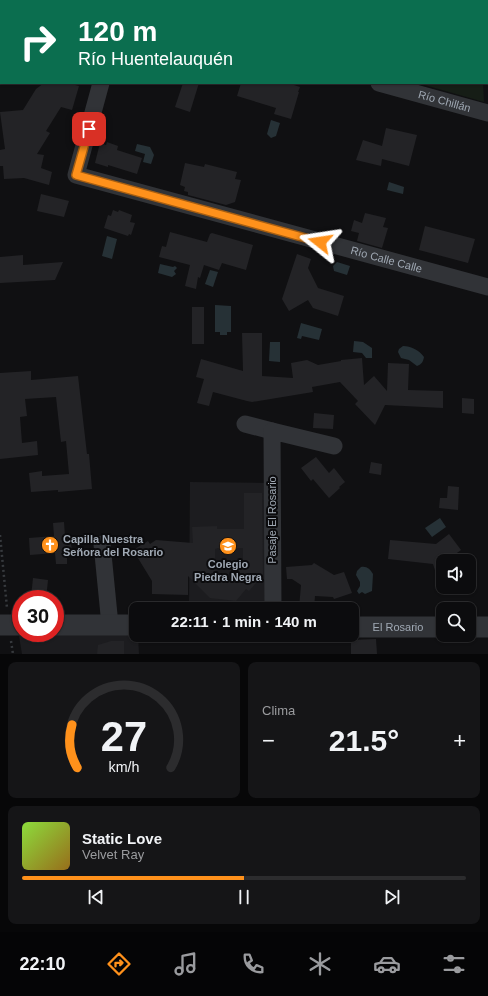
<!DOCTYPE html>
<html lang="es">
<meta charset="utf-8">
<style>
:root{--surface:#0c0c0e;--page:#151517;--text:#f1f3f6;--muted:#9a9b9e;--line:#2c2c2e;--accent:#ff911b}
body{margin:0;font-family:Arial,sans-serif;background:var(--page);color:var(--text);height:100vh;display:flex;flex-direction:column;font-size:15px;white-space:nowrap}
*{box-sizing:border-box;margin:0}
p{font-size:13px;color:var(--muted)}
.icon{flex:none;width:22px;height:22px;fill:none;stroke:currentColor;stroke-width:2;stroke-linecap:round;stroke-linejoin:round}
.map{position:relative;height:654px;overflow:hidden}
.details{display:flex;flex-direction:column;gap:8px;padding:8px;background:#070708;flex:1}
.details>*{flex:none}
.hud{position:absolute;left:0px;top:0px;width:488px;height:84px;box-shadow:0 1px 3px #0004,0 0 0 1px var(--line);background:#0b6e4f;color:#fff;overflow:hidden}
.fabs{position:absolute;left:436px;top:554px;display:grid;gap:8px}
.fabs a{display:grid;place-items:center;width:40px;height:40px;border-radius:8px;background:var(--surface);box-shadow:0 1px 3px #0004,0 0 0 1px var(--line);font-size:20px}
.speed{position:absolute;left:12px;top:590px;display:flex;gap:8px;font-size:20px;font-weight:700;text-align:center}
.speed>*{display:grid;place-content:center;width:52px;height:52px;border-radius:50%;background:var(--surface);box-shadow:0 1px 3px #0004,0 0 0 1px var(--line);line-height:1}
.speed .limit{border:6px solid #d22;background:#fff;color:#111}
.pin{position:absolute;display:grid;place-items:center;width:34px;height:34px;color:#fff;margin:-17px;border-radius:8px;box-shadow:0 2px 6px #0006}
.me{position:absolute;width:44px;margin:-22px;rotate:285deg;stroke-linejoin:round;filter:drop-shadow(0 0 3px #0008)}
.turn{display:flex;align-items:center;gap:14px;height:84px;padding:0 12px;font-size:18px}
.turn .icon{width:52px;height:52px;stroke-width:2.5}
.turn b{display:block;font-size:28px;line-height:34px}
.big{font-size:30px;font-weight:700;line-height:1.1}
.details .tile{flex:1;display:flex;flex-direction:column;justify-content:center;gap:6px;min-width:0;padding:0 14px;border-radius:8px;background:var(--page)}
.details .dial{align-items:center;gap:0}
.dial svg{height:104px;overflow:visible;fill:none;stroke:var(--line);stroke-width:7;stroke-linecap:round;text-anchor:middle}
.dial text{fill:var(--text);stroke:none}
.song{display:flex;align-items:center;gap:12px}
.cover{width:48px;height:48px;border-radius:6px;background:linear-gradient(135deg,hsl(90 70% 55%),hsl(40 70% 35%))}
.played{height:4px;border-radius:2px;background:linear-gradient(90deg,var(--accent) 50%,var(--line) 50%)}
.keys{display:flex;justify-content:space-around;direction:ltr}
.heat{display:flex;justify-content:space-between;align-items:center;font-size:22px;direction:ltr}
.details .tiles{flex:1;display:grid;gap:8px;grid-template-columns:1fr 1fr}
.tile:last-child{grid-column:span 2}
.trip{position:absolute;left:129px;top:602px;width:230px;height:40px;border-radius:8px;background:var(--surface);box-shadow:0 1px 3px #0004,0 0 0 1px var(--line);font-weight:700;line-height:40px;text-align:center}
.tabs{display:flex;height:64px;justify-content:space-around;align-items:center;background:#050506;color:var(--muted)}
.tabs .icon{width:28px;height:28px}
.tabs .on{color:var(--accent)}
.tabs b{font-size:18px;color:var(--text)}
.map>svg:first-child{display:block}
.built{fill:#1c1c1f}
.green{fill:#161d16}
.water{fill:#263136}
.building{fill:#232326;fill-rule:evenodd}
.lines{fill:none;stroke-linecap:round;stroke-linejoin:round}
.path{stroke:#373a3e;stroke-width:2.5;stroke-dasharray:2 3;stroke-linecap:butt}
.minor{stroke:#313337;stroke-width:17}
.tertiary{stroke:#313337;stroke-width:21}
.route-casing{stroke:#a65e12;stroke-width:10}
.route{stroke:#ff911b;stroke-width:7}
.labels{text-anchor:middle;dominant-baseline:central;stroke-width:4;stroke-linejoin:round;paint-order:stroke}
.street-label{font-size:11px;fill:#a0a9b4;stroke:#0b0b0d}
.poi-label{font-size:11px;font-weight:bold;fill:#a0a9b4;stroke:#0b0b0d;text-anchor:start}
</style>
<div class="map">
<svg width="488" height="654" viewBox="0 0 488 654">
<rect width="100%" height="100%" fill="#101012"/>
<g class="built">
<polygon points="190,482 268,483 267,609 189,609"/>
<polygon points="33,634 136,634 138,635 139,654 22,654 19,636"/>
</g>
<polygon class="green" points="421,83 483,83 484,102 421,84"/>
<g class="water">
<polygon points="271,120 280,123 276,136 271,138 267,134"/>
<polygon points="137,144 150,147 154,155 151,164 143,162 145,154 135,151"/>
<polygon points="389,182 404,187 403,194 387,190"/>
<polygon points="107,236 117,239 112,259 102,256"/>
<polygon points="337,262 350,266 347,275 334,271 333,266"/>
<polygon points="160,264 173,267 175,266 177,268 174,271 176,274 172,277 158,273"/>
<polygon points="210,270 218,272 213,287 205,284"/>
<polygon points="215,305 231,306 231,332 227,332 227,335 220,335 220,332 215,332"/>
<polygon points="301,323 322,329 319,340 302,336 301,339 297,338"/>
<polygon points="354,341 363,342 372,348 372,358 366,358 362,353 353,352"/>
<polygon points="270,342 280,342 280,362 269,361"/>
<path d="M403,346C411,346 419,350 424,357C423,362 422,364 417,366L409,360L401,358L398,352L399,349Z"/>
<polygon points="440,518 446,527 432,537 425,528"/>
<path d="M361,567C367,566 370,569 373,574L372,591L365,594L362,592L359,594L357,591L360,586V582L356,575L357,571Z"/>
</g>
<g class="building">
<polygon points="44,83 68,83 79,86 72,110 61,107 46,131 50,133 37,154 44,155 41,168 52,172 49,185 24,178 4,179 3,166 0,166 0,150 5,149 0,112 23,110 36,89"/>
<polygon points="183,83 199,83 190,112 175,107"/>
<polygon points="241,83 288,83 300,87 298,92 299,92 291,119 274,114 276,108 237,96"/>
<polygon points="386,128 417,135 409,166 382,159 381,166 356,160 363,140 382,146"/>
<polygon points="107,142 118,146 117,150 142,158 137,174 108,165 108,167 95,163 100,143 106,145"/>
<polygon points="185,163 204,167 205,164 237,172 235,179 241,180 235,202 226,205 188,195 188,192 184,191 185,187 180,185"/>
<polygon points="41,194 69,201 64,217 37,211"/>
<polygon points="113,210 118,212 119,210 132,215 130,222 135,223 131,235 129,234 128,236 104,228 108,215 111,216"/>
<polygon points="365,213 386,218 383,227 388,228 382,248 357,241 359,233 351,231 354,220 362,223"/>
<polygon points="425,226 475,239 468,263 419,250"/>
<polygon points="170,232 207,242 210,234 212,233 253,245 246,270 222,263 219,270 204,265 200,278 198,277 196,289 185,286 190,265 159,257 162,246 166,247"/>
<polygon points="297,254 311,259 308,268 318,288 344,296 338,316 313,308 308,300 289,311 282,299"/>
<polygon points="23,255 23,265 63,262 55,280 0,283 0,257"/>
<rect x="192" y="307" width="12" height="37"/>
<polygon points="242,333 262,333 262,376 293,378 291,363 307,360 318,365 341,361 341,360 362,358 364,385 374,376 387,391 388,363 409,364 408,390 443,391 443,408 385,405 375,425 355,404 358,401 340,382 312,387 313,392 252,402 247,401 213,392 209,406 197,403 204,379 196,377 201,359 243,371"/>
<polygon points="31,371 31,380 78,376 87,454 89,454 92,489 58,492 58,490 31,492 29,473 42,471 42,476 69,474 66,441 61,442 56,397 25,399 27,416 20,417 22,443 37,441 38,455 0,459 0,373"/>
<polygon points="462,398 474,399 474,414 462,413"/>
<polygon points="314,413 334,415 333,429 313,428"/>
<polygon points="316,457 329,473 334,468 345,482 339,487 340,488 329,498 313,479 311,481 301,468"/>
<polygon points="371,462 382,464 381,475 369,473"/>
<polygon points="448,486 459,487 458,510 439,508 440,498 447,498"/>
<path d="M244,493H262L263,575L249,591L246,589L236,601L210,598L188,576V595L152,594V581L133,550L148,541L150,544L156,540L193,543L192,527L217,526V529H244ZM218,548H243V565L226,581L215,570V549Z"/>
<polygon points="64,522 65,536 70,536 72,551 67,552 67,564 56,564 55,553 30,555 29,538 54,536 53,523"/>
<polygon points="449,534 461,550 446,561 443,561 443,586 440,586 433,564 388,559 390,540 436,544"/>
<polygon points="314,563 334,575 344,572 352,593 334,599 333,597 315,596 314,609 299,608 301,585 292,579 287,579 286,567 312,565"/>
<polygon points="33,578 48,580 46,599 31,597"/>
<polygon points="376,639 377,654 351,654 351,640"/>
<polygon points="111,641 124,641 124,654 97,654 98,645"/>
</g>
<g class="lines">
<g class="path">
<polyline points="0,535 7,608"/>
<polyline points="11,641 13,654"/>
</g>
<g class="minor">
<polyline points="96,0 98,1"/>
<polyline points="123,1 123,0"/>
<path id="s1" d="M101,83L76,175L488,287"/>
<path id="s2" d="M379,83L488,113"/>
<polyline points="245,424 272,431"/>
<polyline points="102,544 110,625"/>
<polyline points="273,609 272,431 334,446"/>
</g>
<g class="tertiary">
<polyline points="0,625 21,625"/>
<polyline points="55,625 136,625"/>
<path id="s3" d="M352,627H443"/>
<polyline points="469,627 488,627"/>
</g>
</g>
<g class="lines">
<defs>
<polyline id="route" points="89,129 76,175 320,242"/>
</defs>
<use href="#route" class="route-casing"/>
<use href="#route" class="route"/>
</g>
<defs>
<symbol id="church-disc" viewBox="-11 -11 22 22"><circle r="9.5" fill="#ff911b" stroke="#0b0b0d"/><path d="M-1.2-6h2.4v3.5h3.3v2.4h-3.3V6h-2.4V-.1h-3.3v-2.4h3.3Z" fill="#fff"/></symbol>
<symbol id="school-disc" viewBox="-11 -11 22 22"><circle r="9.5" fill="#ff911b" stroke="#0b0b0d"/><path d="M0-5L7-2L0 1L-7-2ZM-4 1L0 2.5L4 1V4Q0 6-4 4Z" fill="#fff"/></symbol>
</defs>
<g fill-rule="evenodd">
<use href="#church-disc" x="40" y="535" width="20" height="20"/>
<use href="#school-disc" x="218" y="536" width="20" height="20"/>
</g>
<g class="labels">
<g class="street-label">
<text stroke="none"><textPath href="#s2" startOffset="68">Río Chillán</textPath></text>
<text stroke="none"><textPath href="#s1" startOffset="417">Río Calle Calle</textPath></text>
<text transform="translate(272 520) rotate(-90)">Pasaje El Rosario</text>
<text stroke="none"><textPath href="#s3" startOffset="46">El Rosario</textPath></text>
</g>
<g class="poi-label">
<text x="63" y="539">Capilla Nuestra<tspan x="63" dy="13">Señora del Rosario</tspan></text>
<text x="228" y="564" text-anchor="middle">Colegio<tspan x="228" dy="13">Piedra Negra</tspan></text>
</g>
</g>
</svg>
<div class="fabs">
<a><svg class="icon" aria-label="sound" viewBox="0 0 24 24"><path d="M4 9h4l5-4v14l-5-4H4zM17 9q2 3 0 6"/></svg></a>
<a><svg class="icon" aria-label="search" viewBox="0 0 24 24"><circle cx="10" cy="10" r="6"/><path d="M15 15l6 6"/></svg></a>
</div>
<div class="speed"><div class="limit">30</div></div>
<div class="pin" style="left:89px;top:129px;background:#d93025"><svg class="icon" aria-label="arrive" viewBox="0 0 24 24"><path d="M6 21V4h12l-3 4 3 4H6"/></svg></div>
<svg class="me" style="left:320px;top:242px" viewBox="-20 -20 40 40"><path d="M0-17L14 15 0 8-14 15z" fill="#ff911b" stroke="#fff" stroke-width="4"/></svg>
<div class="trip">22:11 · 1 min · 140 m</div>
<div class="hud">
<div class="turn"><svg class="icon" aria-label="right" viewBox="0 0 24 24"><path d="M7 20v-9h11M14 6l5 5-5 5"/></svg><div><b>120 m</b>Río Huentelauquén</div></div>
</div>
</div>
<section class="details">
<div class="tiles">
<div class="tile dial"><svg viewBox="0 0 100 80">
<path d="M14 69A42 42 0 1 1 86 69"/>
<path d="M14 69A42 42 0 0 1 10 36" stroke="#ff911b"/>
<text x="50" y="56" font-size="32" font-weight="700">27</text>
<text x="50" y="72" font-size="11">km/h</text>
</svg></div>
<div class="tile"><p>Clima</p>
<div class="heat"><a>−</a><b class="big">21.5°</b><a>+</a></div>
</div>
<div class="tile">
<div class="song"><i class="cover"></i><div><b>Static Love</b><p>Velvet Ray</p></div></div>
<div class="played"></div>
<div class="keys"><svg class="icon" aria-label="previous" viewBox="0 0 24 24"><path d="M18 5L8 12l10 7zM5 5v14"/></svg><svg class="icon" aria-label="pause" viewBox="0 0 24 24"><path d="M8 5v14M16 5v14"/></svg><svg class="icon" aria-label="next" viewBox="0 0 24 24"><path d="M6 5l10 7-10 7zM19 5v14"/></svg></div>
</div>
</div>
</section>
<nav class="tabs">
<b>22:10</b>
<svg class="icon on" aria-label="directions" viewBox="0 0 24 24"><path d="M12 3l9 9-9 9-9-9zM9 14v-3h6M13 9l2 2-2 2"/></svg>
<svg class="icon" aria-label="music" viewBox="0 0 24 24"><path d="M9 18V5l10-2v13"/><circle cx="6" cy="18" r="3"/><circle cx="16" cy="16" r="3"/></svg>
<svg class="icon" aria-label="phone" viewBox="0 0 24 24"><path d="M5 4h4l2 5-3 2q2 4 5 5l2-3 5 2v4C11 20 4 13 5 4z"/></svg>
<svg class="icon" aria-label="climate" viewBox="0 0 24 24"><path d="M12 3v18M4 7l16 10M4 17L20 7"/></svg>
<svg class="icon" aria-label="car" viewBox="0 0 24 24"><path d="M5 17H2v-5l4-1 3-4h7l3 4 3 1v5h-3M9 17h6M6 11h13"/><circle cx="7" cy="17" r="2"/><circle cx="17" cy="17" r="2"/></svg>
<svg class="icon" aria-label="filters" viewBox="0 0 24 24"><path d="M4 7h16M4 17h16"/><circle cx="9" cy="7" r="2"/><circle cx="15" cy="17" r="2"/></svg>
</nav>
